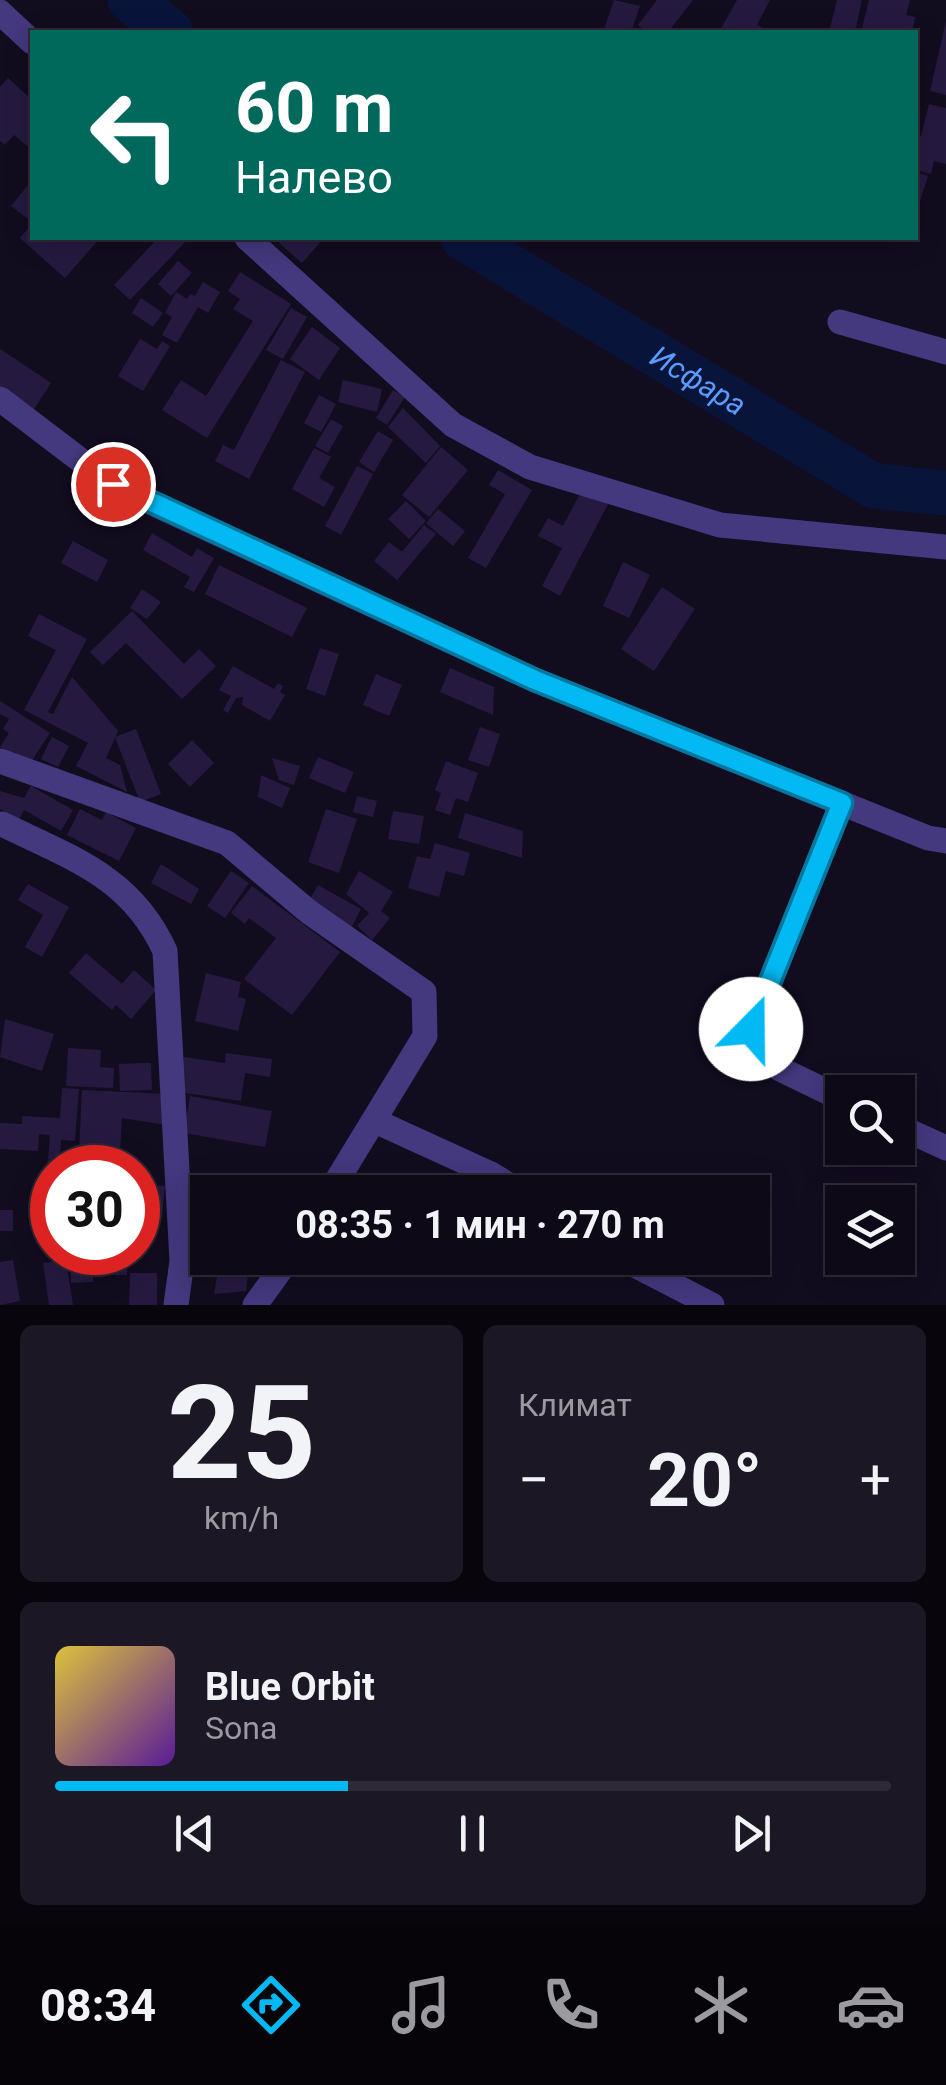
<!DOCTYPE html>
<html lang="ru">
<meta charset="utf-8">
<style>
:root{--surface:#0e0917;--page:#1c1724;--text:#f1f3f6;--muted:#9b9aa1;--line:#2e2a36;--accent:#02b9f3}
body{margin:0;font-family:Roboto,sans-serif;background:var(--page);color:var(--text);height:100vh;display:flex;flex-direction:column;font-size:38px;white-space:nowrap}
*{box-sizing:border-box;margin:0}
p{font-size:32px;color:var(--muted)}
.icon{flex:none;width:55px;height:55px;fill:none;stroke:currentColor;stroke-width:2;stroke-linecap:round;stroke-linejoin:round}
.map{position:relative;height:1305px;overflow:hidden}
.side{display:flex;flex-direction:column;gap:20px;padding:20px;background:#08050d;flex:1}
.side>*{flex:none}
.hud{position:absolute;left:30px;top:30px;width:888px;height:210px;border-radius:0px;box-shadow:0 5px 25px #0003,0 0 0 2px var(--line);background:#00695c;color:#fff;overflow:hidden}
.buttons{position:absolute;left:825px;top:1075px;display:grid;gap:20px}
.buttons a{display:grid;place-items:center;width:90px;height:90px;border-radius:0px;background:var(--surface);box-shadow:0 5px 25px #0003,0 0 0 2px var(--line);font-size:50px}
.speed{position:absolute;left:30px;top:1145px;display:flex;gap:20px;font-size:50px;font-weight:700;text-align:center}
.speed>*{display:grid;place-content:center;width:130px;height:130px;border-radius:50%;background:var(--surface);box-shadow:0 5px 25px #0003,0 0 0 2px var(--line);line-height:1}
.speed .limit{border:15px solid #d22;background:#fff;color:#111}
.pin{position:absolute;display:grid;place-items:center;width:85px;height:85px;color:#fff;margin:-42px;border:5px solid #fff;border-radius:50%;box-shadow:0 2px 10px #0007}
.me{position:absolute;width:110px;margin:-55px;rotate:22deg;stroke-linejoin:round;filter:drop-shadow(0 0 8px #0008)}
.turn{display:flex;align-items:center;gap:35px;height:210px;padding:0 40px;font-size:45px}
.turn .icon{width:130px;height:130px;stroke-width:2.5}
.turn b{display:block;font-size:70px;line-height:85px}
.big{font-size:75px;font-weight:700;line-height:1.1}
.side .widget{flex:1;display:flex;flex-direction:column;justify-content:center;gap:15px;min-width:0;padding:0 35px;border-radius:15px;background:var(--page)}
.side .dial{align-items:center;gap:0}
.dial b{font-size:130px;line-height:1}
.song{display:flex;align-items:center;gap:30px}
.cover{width:120px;height:120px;border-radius:15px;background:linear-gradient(135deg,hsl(50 70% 55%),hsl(270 70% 35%))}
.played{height:10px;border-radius:5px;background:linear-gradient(90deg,var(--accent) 35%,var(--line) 35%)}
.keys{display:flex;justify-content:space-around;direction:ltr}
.heat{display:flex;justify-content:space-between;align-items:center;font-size:55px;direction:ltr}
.side .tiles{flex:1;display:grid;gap:20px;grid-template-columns:1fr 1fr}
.widget:last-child{grid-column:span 2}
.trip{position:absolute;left:190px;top:1175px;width:580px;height:100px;border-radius:0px;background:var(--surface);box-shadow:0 5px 25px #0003,0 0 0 2px var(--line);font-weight:700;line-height:100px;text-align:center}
.tabs{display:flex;height:160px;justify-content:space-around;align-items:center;background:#060409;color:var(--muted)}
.tabs .icon{width:70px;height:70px}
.tabs .current{color:var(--accent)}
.tabs b{font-size:45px;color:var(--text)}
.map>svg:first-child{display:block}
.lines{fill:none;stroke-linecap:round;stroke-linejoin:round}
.river{stroke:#09143b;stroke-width:45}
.building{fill:#261940}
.minor{stroke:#44387e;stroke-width:25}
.route-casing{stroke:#01789e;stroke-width:25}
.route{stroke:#02b9f3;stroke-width:18}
.labels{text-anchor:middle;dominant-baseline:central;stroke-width:10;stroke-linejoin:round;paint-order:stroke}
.water-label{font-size:30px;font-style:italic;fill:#5a9bfd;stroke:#120c1f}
</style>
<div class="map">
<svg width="946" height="1305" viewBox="0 0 946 1305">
<rect width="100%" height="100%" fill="#120c1f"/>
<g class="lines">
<g class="river">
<polyline points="130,0 171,32"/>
<path id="s1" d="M463,238L874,486L946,493"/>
</g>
</g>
<g class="building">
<polygon points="614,0 640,6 631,32 603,32"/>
<polygon points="657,0 693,0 668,32 647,32 638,25"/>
<polygon points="737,0 770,0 757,25 772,32 719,32"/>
<polygon points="837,0 862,0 855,32 829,32"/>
<polygon points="869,0 910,0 906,15 915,17 912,32 861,32"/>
<polygon points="946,21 946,95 930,91"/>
<polygon points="8,78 32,100 32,140 27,146 14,135 5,145 0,141 0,87"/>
<polygon points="929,104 946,108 946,164 934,161 931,174 915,170 915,135 921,136"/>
<polygon points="915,172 928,176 920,201 915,200"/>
<polygon points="32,180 32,214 28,219 11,206"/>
<polygon points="32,224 32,238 100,238 65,278 20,238"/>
<polygon points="158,238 189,238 130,300 114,285"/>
<polygon points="283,238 324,238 302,263 279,243"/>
<polygon points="178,261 192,273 171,296 158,284"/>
<polygon points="240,272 291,304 207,438 162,410 181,380 206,396 253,321 233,309 240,299 228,291"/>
<polygon points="203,282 220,292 208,313 198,307 177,343 162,335 172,317 165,313 176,292 187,299 190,294 195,296"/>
<polygon points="141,298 163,313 153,327 132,313"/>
<polygon points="291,308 307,317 283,359 266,350"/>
<polygon points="312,327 340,348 319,380 290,359"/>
<polygon points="140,339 157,349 162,341 170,346 143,391 118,376"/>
<polygon points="0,349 51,383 32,412 0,390"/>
<polygon points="281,360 305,372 249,479 215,461 223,445 234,450"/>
<polygon points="343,380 382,389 377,412 338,402"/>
<polygon points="393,390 405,397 387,425 376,418"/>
<polygon points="319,395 336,404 321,432 304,423"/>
<polygon points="403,408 440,446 426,463 388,427"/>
<polygon points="331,419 343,426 328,453 315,446"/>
<polygon points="378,431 393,440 374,472 359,462"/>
<polygon points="441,447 468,470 429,517 402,495"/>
<polygon points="314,448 331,457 319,478 335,487 324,507 292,489"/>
<polygon points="357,466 373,474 341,535 325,526"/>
<polygon points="498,470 532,490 486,568 468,558 505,494 489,485"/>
<polygon points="582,490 608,504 560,596 542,586 562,548 538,536 548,518 563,526"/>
<polygon points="406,501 426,521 409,539 388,519"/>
<polygon points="438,509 465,531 453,546 426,523"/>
<polygon points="424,525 436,534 397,580 374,561 389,542 402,552"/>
<polygon points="152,533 192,557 197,548 214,558 194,592 184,587 190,577 143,550"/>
<polygon points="73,541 108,560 97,582 61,563"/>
<polygon points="623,562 650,575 629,618 603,606"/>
<polygon points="219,565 307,608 292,637 205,594"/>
<polygon points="662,587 695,609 654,671 621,649"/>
<polygon points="142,589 161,602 147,619 130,608"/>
<polygon points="132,611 184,664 199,649 216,666 182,699 126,643 103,665 90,652"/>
<polygon points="39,614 87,639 48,712 53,714 72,677 118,731 106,758 120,765 127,792 76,766 88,743 24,710 56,650 28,636"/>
<polygon points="320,648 339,654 325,696 306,689"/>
<polygon points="233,666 274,689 278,683 283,686 280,692 285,695 270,721 242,705 243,697 236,698 228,713 223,710 231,696 219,690"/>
<polygon points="450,668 494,687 493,715 440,692"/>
<polygon points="376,674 402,685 389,716 363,705"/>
<polygon points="0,701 50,733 29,765 0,747 9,733 3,729 9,719 0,714"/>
<polygon points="480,727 500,734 489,767 468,760"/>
<polygon points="136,729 161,794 140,802 115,737"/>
<polygon points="52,737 69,746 58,767 41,759"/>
<polygon points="192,740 214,763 190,787 168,764"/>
<polygon points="318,757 354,772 345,793 309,778"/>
<polygon points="272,758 300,766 294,785 279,780"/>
<polygon points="446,761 478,773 468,802 456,798 450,815 435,810 441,793 435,790"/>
<polygon points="261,775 290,788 282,808 258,797"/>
<polygon points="31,786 73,810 61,831 24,810 19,820 0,809 0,791 24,798"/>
<polygon points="357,796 377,801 373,817 353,812"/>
<polygon points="80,809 102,820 106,812 136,828 119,861 67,835"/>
<polygon points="326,809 357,819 339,873 308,862"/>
<polygon points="393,811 424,816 419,844 388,839"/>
<polygon points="465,813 523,831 522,858 458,838"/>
<polygon points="435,843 470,853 464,876 446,871 439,897 408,888 417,856 430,859"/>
<polygon points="161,864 199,889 191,904 151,883"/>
<polygon points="231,871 249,883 225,918 207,906"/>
<polygon points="359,871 393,892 381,911 390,918 372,940 357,926 369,913 346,894"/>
<polygon points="28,884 69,907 42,957 25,947 43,915 18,900"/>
<polygon points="318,885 361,909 350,930 306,906"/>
<polygon points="252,886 340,952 292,1015 244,979 276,938 249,918 245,924 231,913"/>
<polygon points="86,953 122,984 134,970 156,990 131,1019 116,1005 112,1010 69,973"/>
<polygon points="206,973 241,982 238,997 246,999 238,1031 195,1021"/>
<polygon points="5,1019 54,1034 42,1071 0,1057"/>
<polygon points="68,1048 101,1050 100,1067 114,1068 113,1088 66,1086"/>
<polygon points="226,1053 272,1059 270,1077 245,1073 241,1101 179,1092 184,1057 225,1063"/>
<polygon points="143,1063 151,1063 152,1090 120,1091 119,1064"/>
<polygon points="62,1088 79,1089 75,1141 61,1140 60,1163 48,1162 50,1135 39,1134 38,1151 0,1149 0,1123 22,1124 22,1116 60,1118"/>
<polygon points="82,1090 168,1094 166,1125 122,1118 119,1168 94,1168 94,1153 79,1152"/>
<polygon points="190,1096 272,1111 265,1147 184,1133"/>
<polygon points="62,1153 92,1155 91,1168 70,1168 70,1163 62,1163"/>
<polygon points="140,1184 165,1186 162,1217 138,1215"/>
<polygon points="35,1200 52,1200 52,1244 36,1244"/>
<rect x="0" y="1210" width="13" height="21"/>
<polygon points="70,1252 127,1252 127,1275 106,1275 106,1262 93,1262 93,1282 71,1283"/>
<polygon points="220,1258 250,1258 246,1291 214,1294"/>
<polygon points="66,1259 73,1305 49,1305 43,1263"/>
<polygon points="13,1260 20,1301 0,1305 0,1262"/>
<polygon points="130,1273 157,1273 157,1305 129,1305"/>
</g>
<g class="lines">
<g class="minor">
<polyline points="0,12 32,42"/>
<polyline points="247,238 453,425 530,467 720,525 946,547"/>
<polyline points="840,322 946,352"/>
<polyline points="0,399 113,485 535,680 928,838 946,841"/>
<polyline points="0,761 227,843 309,912 424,992 425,1036 330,1192"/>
<polyline points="842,803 751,1029 780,1069 842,1099"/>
<path d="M2,824C71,858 131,876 165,951L182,1261L176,1305"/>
<polyline points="375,1121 491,1174 520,1192"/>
<polyline points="898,1126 946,1148"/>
<polyline points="621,1258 712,1305"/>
<polyline points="255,1305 289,1258"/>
</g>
</g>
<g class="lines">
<defs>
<polyline id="route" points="113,484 535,680 842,803 751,1029"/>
</defs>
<use href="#route" class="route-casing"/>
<use href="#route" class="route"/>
</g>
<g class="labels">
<g class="water-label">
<text stroke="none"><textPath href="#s1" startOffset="275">Исфара</textPath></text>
</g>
</g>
</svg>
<div class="buttons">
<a><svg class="icon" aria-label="search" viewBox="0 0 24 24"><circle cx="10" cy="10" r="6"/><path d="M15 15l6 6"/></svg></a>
<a><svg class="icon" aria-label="layers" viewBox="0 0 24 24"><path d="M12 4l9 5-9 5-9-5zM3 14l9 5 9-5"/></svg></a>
</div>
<div class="speed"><div class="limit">30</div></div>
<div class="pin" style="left:113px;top:484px;background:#d93025"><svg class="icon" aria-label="arrive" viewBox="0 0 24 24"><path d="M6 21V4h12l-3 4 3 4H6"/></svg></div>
<svg class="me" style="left:751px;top:1029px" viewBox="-20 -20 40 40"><circle r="19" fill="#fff"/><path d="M0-13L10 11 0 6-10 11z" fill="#02b9f3"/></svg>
<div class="trip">08:35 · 1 мин · 270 m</div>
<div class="hud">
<div class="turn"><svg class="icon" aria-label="left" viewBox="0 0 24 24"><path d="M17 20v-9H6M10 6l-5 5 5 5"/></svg><div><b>60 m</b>Налево</div></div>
</div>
</div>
<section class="side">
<div class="tiles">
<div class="widget dial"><b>25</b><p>km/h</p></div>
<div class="widget"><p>Климат</p>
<div class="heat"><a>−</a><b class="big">20°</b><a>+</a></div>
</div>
<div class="widget">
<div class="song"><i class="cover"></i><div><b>Blue Orbit</b><p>Sona</p></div></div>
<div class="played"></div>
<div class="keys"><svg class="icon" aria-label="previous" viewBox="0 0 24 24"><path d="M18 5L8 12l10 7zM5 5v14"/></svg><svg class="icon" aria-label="pause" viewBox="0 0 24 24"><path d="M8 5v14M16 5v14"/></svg><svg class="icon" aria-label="next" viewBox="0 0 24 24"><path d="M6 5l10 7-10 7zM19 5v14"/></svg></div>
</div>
</div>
</section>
<nav class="tabs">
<b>08:34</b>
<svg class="icon current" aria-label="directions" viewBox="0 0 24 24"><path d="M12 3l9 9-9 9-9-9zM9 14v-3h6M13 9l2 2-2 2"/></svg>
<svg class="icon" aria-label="music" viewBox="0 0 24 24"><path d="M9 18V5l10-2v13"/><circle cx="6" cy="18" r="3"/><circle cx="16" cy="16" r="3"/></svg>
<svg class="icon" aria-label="phone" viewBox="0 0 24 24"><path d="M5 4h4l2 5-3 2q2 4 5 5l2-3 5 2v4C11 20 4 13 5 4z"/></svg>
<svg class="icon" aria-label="climate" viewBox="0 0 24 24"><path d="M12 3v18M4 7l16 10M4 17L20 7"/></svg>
<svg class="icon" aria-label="car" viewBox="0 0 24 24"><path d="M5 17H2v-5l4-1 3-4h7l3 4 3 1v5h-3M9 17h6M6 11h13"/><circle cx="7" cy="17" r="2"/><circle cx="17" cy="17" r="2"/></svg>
</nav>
